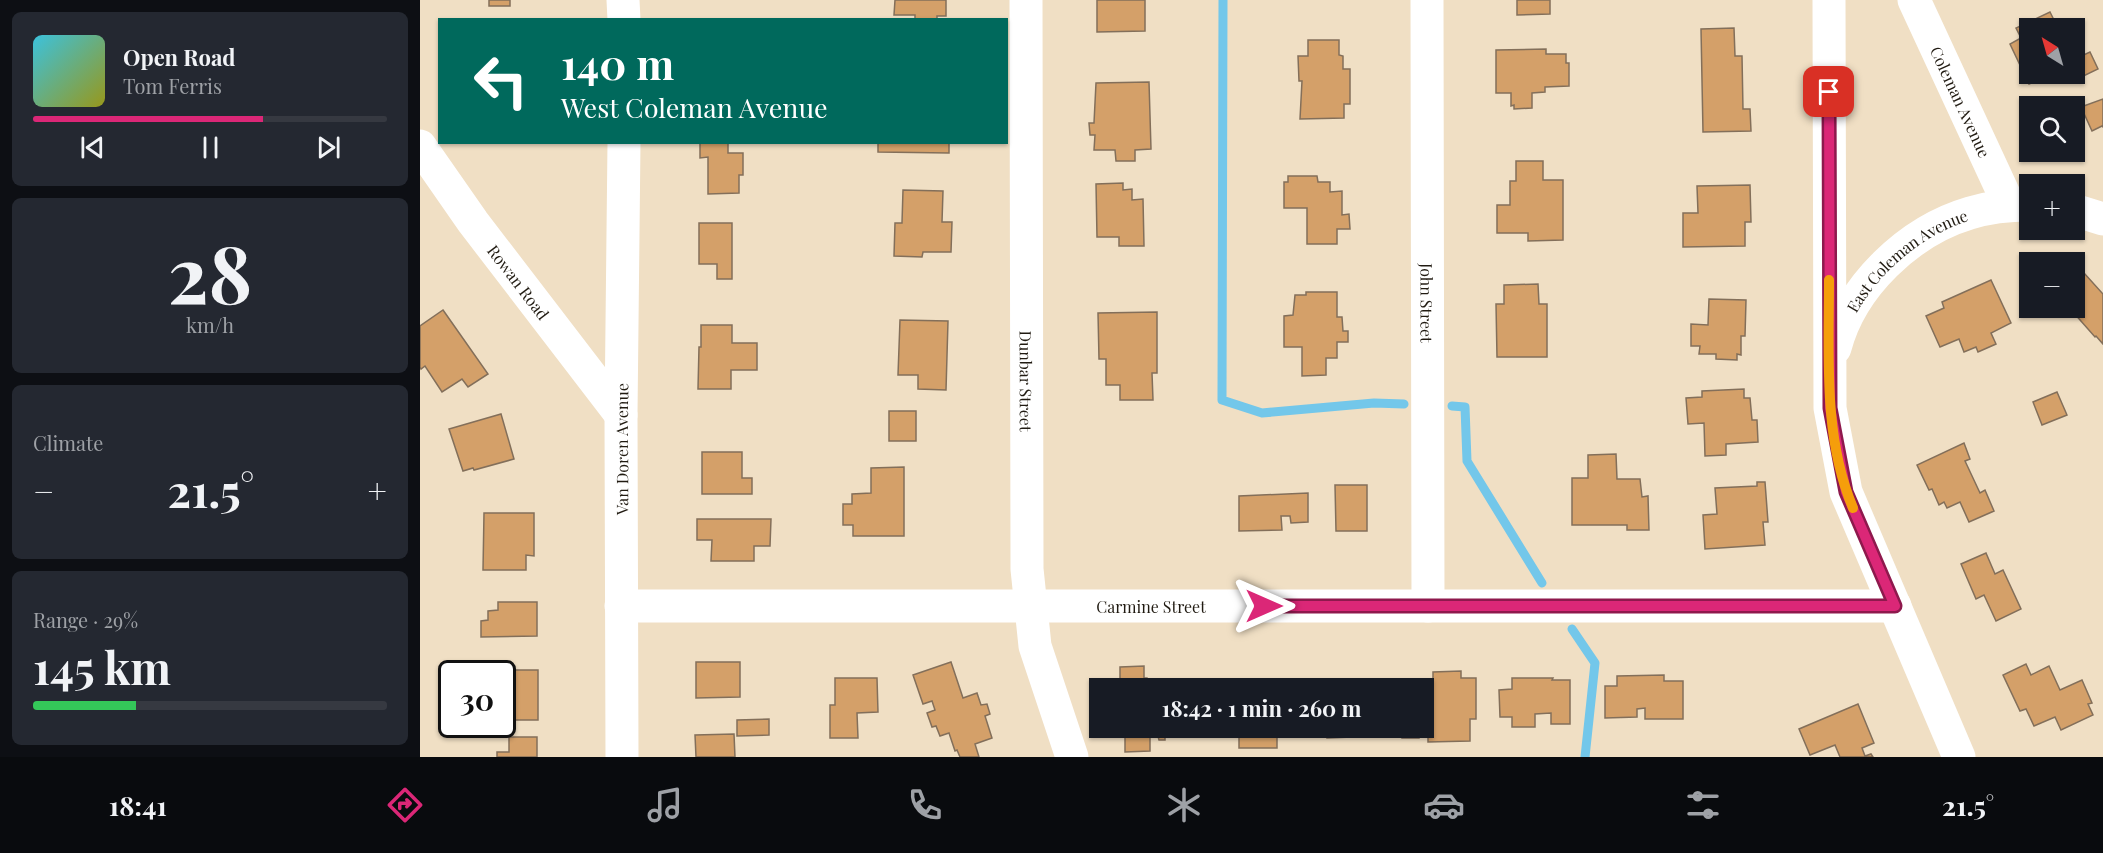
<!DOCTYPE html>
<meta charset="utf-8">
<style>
:root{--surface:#171b24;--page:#242831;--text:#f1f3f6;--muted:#9ea1a6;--line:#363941;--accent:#db2777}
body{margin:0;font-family:"Playfair Display",serif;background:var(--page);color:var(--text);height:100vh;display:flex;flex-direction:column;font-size:22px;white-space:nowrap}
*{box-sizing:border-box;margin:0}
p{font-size:20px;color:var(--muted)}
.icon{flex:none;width:33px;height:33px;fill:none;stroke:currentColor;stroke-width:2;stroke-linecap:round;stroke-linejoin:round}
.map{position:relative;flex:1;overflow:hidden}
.side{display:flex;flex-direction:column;gap:12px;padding:12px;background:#0d0f14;width:420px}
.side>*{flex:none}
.banner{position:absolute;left:18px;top:18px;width:570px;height:126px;border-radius:0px;box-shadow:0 2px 4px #0004;background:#00695c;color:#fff;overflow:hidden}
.needle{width:39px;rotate:323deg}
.fabs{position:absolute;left:1599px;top:18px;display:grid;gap:12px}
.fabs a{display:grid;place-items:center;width:66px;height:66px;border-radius:0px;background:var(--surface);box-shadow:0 2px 4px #0004;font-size:30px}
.speed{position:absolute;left:18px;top:660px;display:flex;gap:12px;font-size:30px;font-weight:700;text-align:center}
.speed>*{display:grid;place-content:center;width:78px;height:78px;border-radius:50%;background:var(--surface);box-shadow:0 2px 4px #0004;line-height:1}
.speed .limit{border:3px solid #111;border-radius:9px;background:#fff;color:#111}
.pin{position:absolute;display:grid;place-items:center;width:51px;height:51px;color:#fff;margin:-26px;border-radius:12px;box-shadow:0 3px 9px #0006}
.me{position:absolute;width:66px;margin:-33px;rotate:90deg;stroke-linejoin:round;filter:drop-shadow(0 0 4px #0008)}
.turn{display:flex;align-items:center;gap:21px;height:126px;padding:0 24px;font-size:27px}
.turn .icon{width:78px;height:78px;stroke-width:2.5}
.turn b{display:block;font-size:42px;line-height:51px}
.big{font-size:45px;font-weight:700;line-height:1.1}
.side .tile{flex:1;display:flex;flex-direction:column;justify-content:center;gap:9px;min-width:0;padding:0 21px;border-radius:9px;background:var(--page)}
.side .dial{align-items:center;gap:0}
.dial b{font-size:78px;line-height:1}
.song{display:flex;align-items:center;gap:18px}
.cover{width:72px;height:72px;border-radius:9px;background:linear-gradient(135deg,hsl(190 70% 55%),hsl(60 70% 35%))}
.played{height:6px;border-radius:3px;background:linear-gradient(90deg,var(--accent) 65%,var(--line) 65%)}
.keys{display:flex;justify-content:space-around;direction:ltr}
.heat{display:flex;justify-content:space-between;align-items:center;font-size:33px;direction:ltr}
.charge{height:9px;border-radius:4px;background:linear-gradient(90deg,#34c759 29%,var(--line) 0)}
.trip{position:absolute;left:669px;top:678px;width:345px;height:60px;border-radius:0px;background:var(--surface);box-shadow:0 2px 4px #0004;font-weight:700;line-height:60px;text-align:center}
.tab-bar{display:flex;height:96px;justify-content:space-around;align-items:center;background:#090b0e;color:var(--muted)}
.tab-bar .icon{width:42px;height:42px}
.tab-bar .on{color:var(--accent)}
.tab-bar b{font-size:27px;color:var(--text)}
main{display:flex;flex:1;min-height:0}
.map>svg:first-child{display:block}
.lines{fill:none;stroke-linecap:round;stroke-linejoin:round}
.stream{stroke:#73c7ea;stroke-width:9}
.building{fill:#d4a069;stroke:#836f5a;stroke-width:1.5}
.minor{stroke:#fff;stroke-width:33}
.route-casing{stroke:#8e194d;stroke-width:15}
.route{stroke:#db2777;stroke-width:10}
.slow{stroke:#f59e0b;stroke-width:10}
.labels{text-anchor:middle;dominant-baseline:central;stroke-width:6;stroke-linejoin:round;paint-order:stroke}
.street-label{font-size:16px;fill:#211b12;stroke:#fdecd1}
</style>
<main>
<section class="side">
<div class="tile">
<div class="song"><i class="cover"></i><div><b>Open Road</b><p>Tom Ferris</p></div></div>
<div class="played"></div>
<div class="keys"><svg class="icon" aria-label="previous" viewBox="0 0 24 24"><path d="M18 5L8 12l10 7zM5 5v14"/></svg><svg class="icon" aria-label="pause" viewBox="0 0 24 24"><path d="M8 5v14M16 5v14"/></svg><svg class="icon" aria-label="next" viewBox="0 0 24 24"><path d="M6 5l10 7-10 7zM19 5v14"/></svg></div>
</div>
<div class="tile dial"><b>28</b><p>km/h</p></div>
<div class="tile"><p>Climate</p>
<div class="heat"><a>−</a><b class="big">21.5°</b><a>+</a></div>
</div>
<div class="tile"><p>Range · 29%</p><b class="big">145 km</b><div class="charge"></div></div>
</section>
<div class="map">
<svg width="1683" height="757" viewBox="0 0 1683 757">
<rect width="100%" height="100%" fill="#f0dfc4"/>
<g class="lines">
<g class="stream">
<polyline points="803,0 802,400 842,413 954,403 984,404"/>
<polyline points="1032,406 1045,407 1047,461 1122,583"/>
<polyline points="1152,629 1175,663 1165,757"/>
</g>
</g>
<g class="building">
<rect x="69" y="0" width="21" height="6"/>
<polygon points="475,0 526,0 526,16 517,16 517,20 495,20 495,15 474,15"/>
<polygon points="677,0 725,0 725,31 677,32"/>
<polygon points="1097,0 1130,0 1130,14 1097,15"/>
<polygon points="1630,12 1638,28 1610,28 1610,74 1632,74 1609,84 1590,44 1601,38 1596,28"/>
<polygon points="1314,28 1315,56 1322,56 1323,109 1330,109 1331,131 1283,132 1281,29"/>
<polygon points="888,40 919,40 919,55 923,56 923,69 930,69 930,104 924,104 924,118 880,119 882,81 879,81 878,56 888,56"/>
<polygon points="1126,49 1126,54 1146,54 1146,63 1149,63 1149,86 1125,87 1125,92 1112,93 1112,108 1094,109 1094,105 1091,106 1091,93 1076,93 1076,50"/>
<polygon points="1670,52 1678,69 1651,82 1647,74 1654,74 1654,57 1655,59"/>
<polygon points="729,82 731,149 715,150 715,161 696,161 695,150 674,150 675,135 670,135 669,123 674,123 676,83"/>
<polygon points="1683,99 1683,127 1682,126 1672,131 1661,107"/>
<polygon points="280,142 308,142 308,153 323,153 323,175 319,175 319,193 288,194 288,157 280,158"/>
<polygon points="458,142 529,142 529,153 458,152"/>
<polygon points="1096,161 1123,161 1123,180 1143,180 1143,240 1108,241 1108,233 1077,233 1077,205 1090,205 1090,181 1096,181"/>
<polygon points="868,176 897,176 898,182 910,182 910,192 922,191 922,215 929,214 930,229 917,229 917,244 887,244 887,208 864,208 864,182 868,182"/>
<polygon points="703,183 703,190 712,189 712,200 723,199 724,246 699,246 699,237 677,237 676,184"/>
<polygon points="1330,185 1331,222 1325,222 1325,246 1263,247 1263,213 1278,213 1277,186"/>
<polygon points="483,190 523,191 522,222 532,222 531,252 503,252 502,257 474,256 475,223 482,223"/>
<polygon points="279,223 312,223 312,279 297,279 297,264 279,264"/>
<polygon points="1655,263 1683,294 1683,344 1676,336 1675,337 1653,312 1654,311 1651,308 1654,308"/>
<polygon points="1571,280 1591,323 1571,333 1576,344 1558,352 1556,347 1544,352 1539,339 1520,347 1506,316 1524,308 1522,302"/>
<polygon points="1118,284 1119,304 1127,304 1127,357 1077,357 1076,304 1084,304 1084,285"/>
<polygon points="886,292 917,292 917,317 922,317 923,331 928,331 928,342 917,342 917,358 906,358 906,375 882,376 882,347 864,347 864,316 873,315 875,295 886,295"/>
<polygon points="1289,299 1326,300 1325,336 1321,336 1321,355 1317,354 1317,360 1296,359 1296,354 1279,354 1280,346 1271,346 1271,324 1288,325"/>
<polygon points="23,310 68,374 48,387 42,379 22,392 5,366 1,369 0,367 0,326"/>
<polygon points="737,312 737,373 732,373 733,400 700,400 700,385 686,385 686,359 679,359 678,313"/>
<polygon points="480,320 528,321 526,390 498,389 498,375 478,375"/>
<polygon points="281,325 312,325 312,343 337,343 337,370 311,370 311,389 278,389 279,347 281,347"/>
<polygon points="1324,389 1324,398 1330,398 1332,420 1337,420 1338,442 1306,444 1306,455 1285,456 1284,423 1268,424 1266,398 1282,397 1282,391"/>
<polygon points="1637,392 1647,415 1622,425 1613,402"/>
<rect x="469" y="411" width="27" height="30"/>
<polygon points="81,414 94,459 54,470 53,468 43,471 29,429"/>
<polygon points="1544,443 1550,459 1545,461 1560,493 1565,490 1574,511 1549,522 1540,502 1527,508 1524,502 1519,505 1512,489 1509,490 1497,465"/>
<polygon points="282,452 322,452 322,478 332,478 332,494 282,494"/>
<polygon points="1196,454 1197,479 1220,479 1222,497 1228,496 1229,530 1207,530 1207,525 1152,525 1152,478 1168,478 1168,455"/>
<polygon points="484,467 484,536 433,536 433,525 423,525 423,504 432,504 432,494 451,493 451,468"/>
<polygon points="1337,482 1345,482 1348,522 1343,522 1345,545 1285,549 1283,515 1297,514 1295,488 1337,486"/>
<polygon points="915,485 947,485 947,531 916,531"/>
<polygon points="888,493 888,522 871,523 870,516 861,516 862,530 819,531 819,496"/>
<polygon points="64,513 114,513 114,556 106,555 106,570 63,570"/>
<polygon points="277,519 351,519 350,546 334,546 334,561 291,561 292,540 277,540"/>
<polygon points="1566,553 1575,574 1583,570 1601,609 1576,621 1564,595 1556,599 1541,564"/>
<polygon points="78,602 117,602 117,636 61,637 61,621 68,620 68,611 78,610"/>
<polygon points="276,662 320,662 320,697 276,698"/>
<polygon points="531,662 543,698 557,693 561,705 567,704 570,714 565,716 572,738 555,744 559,757 540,757 537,750 535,751 529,733 520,736 516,726 512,727 507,713 515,710 512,701 503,704 493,675"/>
<polygon points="1606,664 1611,675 1629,666 1640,690 1662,680 1672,703 1668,704 1673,715 1641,730 1635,717 1614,726 1606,709 1600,711 1583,675"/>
<polygon points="724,666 724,678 727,678 728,688 696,688 696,679 700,679 700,667"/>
<polygon points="88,670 118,670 118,720 82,720 82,688 88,688"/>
<polygon points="1041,671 1041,678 1056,678 1056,719 1050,719 1050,741 1008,742 1008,716 1013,716 1013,672"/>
<polygon points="1244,675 1244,681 1263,681 1263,719 1225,719 1225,708 1217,709 1217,717 1185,718 1185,686 1197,686 1197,676"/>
<polygon points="415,678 457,678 458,712 437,713 438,738 410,738 410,705 415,705"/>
<polygon points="1092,678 1133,678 1132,680 1150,680 1150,724 1131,724 1131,713 1115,714 1115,727 1092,727 1092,717 1080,717 1079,690 1092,689"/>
<polygon points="856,679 856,688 819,688 819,680"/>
<rect x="905" y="682" width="50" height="6"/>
<polygon points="1438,704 1454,743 1442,748 1445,756 1451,754 1453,757 1420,757 1415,745 1390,755 1379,729"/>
<polygon points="349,719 349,735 317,736 317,720"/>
<polygon points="705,728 752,728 752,736 745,736 745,740 739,740 738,736 730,736 730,751 705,752"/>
<rect x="819" y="728" width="38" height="20"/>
<polygon points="882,728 899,728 900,734 882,735"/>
<polygon points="907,728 932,728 932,737 907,738"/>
<rect x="982" y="728" width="17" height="10"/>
<polygon points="314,734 315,757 276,757 275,735"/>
<polygon points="89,737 117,737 117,757 77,757 77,752 89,752"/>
</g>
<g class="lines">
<g class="minor">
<polyline points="203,0 204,20"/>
<path id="s1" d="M606,0L607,569L615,646L652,757"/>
<path id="s2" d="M1007,0L1008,606"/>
<polyline points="1409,0 1410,408 1426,492 1539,757"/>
<path id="s3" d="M1494,0L1589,205"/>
<path id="s4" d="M0,146L53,222L201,415"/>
<polyline points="1654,210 1683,219"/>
<path id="s5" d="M1415,348C1431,286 1489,231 1550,213C1569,207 1590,205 1610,205"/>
<path id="s6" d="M201,606H1475"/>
<path id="s7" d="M202,757L201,415L204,142"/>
</g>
</g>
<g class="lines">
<defs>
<polyline id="route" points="844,606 1475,606 1426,492 1410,408 1409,92"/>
</defs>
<use href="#route" class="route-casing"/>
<use href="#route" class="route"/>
<path class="slow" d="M1409,280C1409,356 1403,437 1433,508"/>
</g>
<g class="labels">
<g class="street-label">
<text stroke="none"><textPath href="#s3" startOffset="112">Coleman Avenue</textPath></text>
<text stroke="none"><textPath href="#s5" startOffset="118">East Coleman Avenue</textPath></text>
<text stroke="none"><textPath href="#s4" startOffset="168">Rowan Road</textPath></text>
<text stroke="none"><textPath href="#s2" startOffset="303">John Street</textPath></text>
<text stroke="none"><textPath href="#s1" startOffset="381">Dunbar Street</textPath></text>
<text stroke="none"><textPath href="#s7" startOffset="308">Van Doren Avenue</textPath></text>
<text stroke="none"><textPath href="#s6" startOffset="530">Carmine Street</textPath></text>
</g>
</g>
</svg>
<div class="fabs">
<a><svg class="needle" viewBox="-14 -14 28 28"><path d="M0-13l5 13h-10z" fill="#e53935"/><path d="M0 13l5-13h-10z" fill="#9ea1a6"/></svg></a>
<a><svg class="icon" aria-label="search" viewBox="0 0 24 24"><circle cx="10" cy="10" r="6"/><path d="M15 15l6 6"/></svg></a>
<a>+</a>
<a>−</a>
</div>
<div class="speed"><div class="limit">30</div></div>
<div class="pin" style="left:1409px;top:92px;background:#d93025"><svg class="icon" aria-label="arrive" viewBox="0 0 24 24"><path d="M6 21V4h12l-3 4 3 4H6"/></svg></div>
<svg class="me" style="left:844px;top:606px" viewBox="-20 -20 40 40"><path d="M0-17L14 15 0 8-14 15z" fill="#db2777" stroke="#fff" stroke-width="4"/></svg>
<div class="trip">18:42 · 1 min · 260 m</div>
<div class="banner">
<div class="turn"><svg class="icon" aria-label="left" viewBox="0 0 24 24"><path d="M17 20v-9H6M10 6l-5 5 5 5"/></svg><div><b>140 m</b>West Coleman Avenue</div></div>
</div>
</div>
</main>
<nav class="tab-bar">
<b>18:41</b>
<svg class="icon on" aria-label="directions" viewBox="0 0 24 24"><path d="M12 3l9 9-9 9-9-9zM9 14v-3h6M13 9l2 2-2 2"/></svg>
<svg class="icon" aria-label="music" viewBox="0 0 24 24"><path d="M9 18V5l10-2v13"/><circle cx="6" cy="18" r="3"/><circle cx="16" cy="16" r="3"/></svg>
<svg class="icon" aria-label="phone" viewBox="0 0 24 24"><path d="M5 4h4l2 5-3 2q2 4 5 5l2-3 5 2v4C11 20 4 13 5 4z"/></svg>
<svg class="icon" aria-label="climate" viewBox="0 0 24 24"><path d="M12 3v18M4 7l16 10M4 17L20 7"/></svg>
<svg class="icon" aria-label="car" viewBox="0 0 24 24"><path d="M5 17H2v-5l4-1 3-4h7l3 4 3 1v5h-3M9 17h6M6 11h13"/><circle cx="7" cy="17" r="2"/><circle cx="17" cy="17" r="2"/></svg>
<svg class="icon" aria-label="filters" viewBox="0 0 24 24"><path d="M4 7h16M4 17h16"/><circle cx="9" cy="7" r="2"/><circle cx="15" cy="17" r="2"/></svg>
<b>21.5°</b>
</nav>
